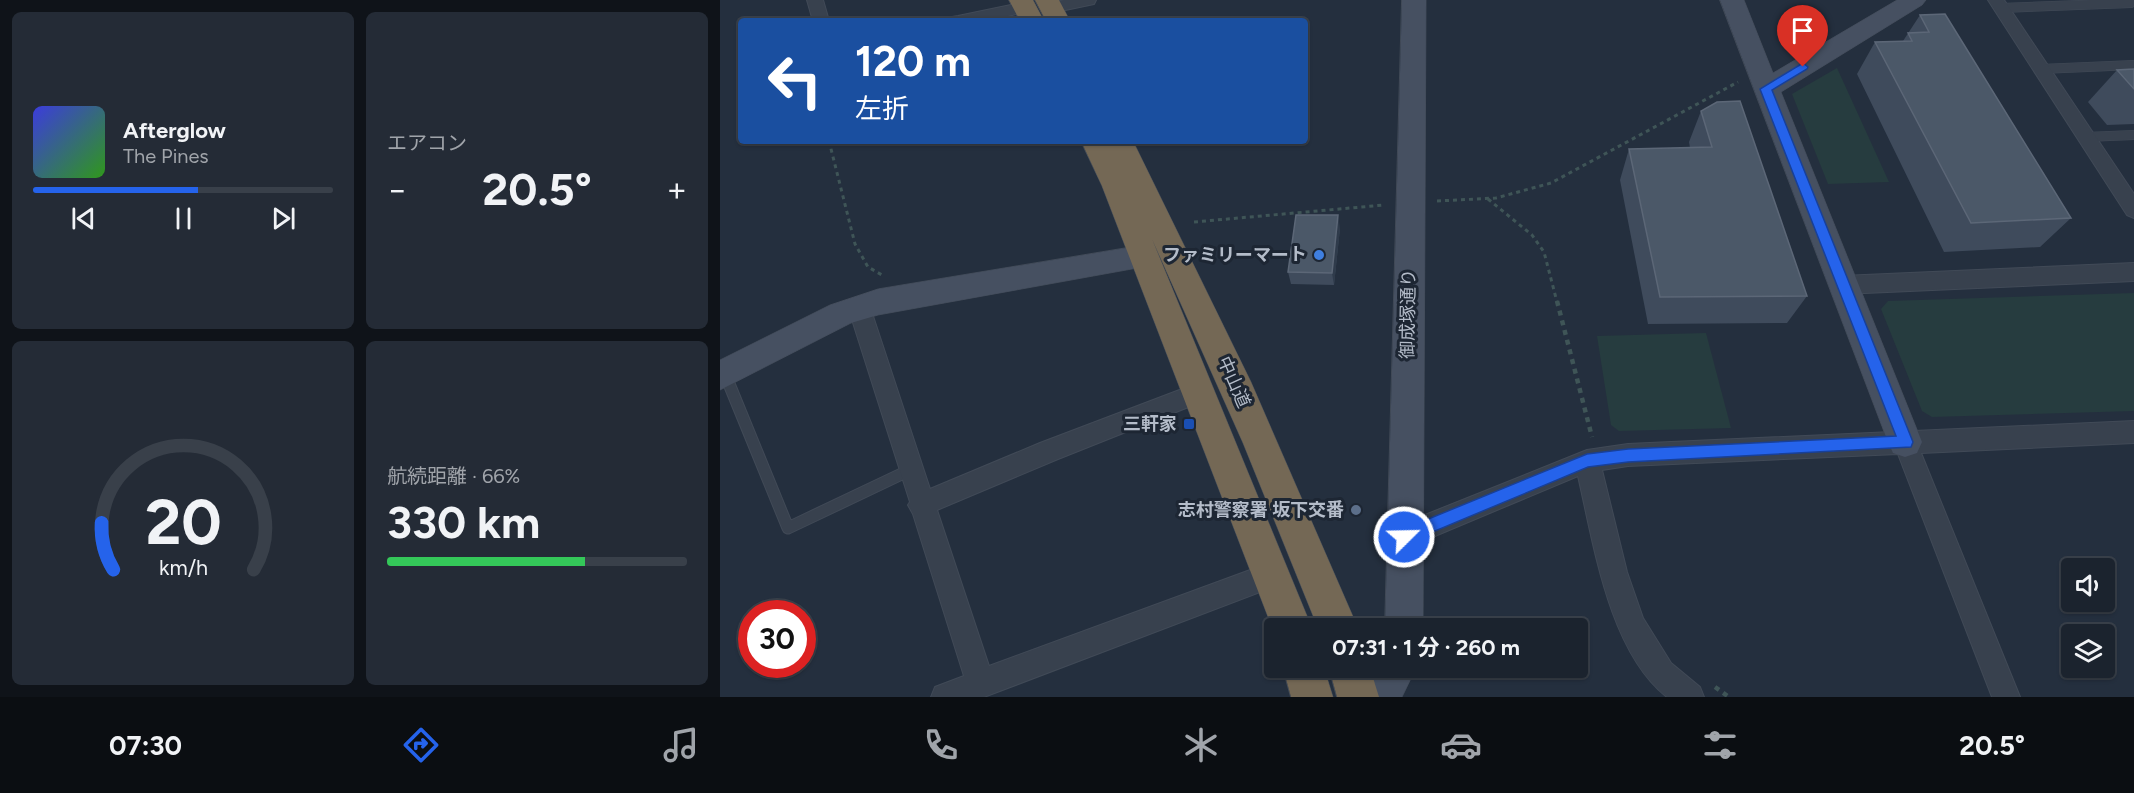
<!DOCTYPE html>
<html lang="ja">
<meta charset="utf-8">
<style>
:root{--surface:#1b232e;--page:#242b36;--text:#f1f3f6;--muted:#a0a4aa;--line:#39404a;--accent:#2563eb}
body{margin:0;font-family:Figtree,"Noto Sans JP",sans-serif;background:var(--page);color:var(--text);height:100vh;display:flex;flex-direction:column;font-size:22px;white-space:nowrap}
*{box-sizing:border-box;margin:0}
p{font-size:20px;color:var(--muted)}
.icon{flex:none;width:33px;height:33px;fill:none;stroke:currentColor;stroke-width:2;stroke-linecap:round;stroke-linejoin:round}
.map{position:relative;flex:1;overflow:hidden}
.side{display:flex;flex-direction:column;gap:12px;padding:12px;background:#0f1319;width:720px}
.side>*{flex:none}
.banner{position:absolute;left:18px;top:18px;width:570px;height:126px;border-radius:6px;box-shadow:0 2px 4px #0004,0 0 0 2px var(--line);background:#1a4fa0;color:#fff;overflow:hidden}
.buttons{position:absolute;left:1341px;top:558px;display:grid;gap:12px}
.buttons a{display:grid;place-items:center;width:54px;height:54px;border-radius:6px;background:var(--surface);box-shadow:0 2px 4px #0004,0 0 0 2px var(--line);font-size:30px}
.speed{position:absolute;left:18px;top:600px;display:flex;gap:12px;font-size:30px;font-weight:700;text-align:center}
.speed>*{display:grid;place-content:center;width:78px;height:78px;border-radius:50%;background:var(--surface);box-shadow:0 2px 4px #0004,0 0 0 2px var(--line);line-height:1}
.speed .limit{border:9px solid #d22;background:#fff;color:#111}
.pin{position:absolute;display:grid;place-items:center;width:51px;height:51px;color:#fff;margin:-62px -26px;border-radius:50% 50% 50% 0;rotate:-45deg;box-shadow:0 0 6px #0007}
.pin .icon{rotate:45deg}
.me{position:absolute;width:66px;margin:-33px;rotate:67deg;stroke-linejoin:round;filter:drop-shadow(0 0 4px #0008)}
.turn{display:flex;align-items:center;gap:21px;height:126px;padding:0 18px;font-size:27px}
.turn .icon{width:78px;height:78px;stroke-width:2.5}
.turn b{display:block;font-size:42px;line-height:51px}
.big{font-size:45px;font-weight:700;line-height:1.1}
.side .tile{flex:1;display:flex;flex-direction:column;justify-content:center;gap:9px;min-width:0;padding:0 21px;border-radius:9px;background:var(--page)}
.side .dial{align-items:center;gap:0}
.dial svg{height:156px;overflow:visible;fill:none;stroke:var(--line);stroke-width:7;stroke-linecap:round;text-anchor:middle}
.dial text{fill:var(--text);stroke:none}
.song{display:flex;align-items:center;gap:18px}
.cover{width:72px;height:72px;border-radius:9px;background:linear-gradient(135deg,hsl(240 70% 55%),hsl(110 70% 35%))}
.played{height:6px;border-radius:3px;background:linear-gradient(90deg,var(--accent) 55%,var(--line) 55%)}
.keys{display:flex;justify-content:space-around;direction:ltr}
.heat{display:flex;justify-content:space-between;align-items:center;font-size:33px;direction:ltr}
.charge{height:9px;border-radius:4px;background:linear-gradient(90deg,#34c759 66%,var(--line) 0)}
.side .tiles{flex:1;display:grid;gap:12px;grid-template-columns:repeat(2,1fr)}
.trip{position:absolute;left:544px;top:618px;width:324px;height:60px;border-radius:6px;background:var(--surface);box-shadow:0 2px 4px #0004,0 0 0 2px var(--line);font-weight:700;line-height:60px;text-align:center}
.dock{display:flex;height:96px;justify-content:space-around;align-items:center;background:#0b0e12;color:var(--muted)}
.dock .icon{width:42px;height:42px}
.dock .active{color:var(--accent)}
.dock b{font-size:27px;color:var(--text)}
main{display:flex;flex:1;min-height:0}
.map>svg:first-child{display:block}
.green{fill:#263c3f}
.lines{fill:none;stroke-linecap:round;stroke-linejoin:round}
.lane-far1-casing{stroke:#414a57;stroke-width:10}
.lane-casing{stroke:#414a57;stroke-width:13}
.street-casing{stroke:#414a57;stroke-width:2}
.secondary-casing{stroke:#414a57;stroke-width:1}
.highway-casing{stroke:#434c59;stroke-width:1}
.path-far1{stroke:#3f5557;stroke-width:3;stroke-dasharray:4 4;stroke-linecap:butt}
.path{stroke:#3f5557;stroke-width:4.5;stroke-dasharray:5 5;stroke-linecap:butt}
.lane-far1{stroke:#38414e;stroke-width:9}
.lane{stroke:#38414e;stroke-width:11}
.street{fill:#38414e;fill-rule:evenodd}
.secondary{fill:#465061;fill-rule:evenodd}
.highway{fill:#746855;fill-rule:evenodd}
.wall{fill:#3f4b5c}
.shaded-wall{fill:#2f3b4b}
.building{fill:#4b5868;stroke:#5c6777;stroke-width:1.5}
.route{fill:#2563eb;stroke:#184099;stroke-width:1.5}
.shop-dot{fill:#3f7fe0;stroke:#1d2633;stroke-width:2}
.transit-dot{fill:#1a4fb4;stroke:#1d2633;stroke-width:2}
.service-dot{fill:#5c6f8a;stroke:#1d2633;stroke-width:2}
.labels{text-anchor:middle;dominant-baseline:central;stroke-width:6;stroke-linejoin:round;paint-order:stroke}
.poi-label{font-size:18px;font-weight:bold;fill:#b4bcc9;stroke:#1d2633;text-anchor:end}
.street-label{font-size:18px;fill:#b4bcc9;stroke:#1d2633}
</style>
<main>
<section class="side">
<div class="tiles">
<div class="tile">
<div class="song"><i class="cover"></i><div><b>Afterglow</b><p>The Pines</p></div></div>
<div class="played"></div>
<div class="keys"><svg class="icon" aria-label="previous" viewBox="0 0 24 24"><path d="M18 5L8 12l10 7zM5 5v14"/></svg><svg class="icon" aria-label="pause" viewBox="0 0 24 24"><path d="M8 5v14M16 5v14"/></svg><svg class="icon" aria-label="next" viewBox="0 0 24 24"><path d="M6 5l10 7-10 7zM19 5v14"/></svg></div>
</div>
<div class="tile"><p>エアコン</p>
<div class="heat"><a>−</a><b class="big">20.5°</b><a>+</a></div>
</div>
<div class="tile dial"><svg viewBox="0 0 100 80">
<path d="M14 69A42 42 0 1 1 86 69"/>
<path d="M14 69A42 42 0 0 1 8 45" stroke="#2563eb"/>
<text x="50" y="56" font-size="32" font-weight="700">20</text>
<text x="50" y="72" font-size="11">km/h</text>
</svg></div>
<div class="tile"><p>航続距離 · 66%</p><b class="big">330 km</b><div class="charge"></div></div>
</div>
</section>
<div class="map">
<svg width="1414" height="697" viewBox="0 0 1414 697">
<rect width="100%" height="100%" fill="#242f3e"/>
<g class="green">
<polygon points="1117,68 1169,182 1108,184 1072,94"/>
<polygon points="1414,293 1414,411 1212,417 1202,411 1161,309 1168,301"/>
<polygon points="986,333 1011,428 899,431 891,425 877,336"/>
</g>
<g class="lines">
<defs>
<g id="lane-far1">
<polyline points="1281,8 1411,3"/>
<polyline points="1321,69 1414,65"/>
<polyline points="1366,137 1414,135"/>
</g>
<polyline id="lane" points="5,374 68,528 190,470"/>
<g id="street">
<polygon points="87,0 103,0 109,21 93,21"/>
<polygon points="344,0 376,0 374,4 331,13 325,12 323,8 325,4"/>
<polygon points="1268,0 1284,0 1414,194 1414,218 1407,215"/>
<polygon points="305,2 311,3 313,7 311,11 264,21 230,21 232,17 238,16"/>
<polygon points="1414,263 1414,281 1122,294 1114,291 1111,285 1114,279 1122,276"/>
<polygon points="139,298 147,301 150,307 210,489 320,443 478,383 486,386 490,393 486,400 338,459 217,510 269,666 552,562 561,566 565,575 561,584 264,697 211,697 215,687 244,676 193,514 188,505 190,502 128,307 131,301"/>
<path d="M1414,421V443L1201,453L1300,697H1272L1178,454L908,466L882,470L907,572L923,618L951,663L980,687L984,697H947C889,651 874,545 858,476L684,549L675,545L671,536L675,527L867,450L908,444Z"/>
</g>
<g id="secondary">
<polygon points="682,0 706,0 703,628 665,628"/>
<polygon points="1000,0 1024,0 1053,73 1177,0 1206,0 1202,5 1061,92 1202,442 1197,453 1185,457 1173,453 1168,442"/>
<polygon points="424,245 434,249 439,257 434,265 158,315 131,323 0,390 0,360 110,305 158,289"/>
<polygon points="655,668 696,668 682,697 641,697"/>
</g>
<g id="highway">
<polygon points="289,0 313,0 324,21 300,21"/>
<polygon points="315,0 339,0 350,21 326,21"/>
<polygon points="361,141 413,141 531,382 638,628 598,628 523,443 432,239 592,628 555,628 555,635 382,186"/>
<polygon points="563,668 604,668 613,697 571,697"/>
<polygon points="609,668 650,668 659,697 617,697"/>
</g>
</defs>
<use href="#lane-far1" class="lane-far1-casing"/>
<use href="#lane" class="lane-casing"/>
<use href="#street" class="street-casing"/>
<use href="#secondary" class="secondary-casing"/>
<use href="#highway" class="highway-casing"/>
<g class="path-far1">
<polyline points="109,141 135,244 148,267 162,275"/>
<polyline points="768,199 812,235 824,252 837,302"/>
<polyline points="717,201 776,198 831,183 1018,82"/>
<polyline points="474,222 664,205"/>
</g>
<g class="path">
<polyline points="837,301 872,437"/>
<polyline points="995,687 1009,697"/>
</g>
<use href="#lane-far1" class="lane-far1"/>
<use href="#lane" class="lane"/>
<use href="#street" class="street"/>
<use href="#secondary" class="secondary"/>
<use href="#highway" class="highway"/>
</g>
<g class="wall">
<polygon points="1200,15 1351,218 1320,247 1224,252 1137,74 1155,42 1183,41"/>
<polygon points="1414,69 1414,124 1387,125 1368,102 1397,70"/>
<polygon points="981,111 1087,296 1067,323 928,324 900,180 909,149 970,148 969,142"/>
<polygon points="620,228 614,285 571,284 568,272"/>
</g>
<polygon class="shaded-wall" points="618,215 620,228 614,285 612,273"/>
<g class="building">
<polygon points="1225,14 1351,218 1251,223 1155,42 1192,41 1188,33 1209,32 1200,15"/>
<polygon points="1414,69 1414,89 1397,70"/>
<polygon points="1020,101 1087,296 940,297 909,149 992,147 981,111 997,102"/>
<polygon points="576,215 618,215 612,273 568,272"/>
</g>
<polygon class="route" points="1083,63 1088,67 1087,69 1052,90 1193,442 1191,447 908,462 868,467 684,544 679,542 676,537 679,531 867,454 908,449 1176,436 1040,89"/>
<circle class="shop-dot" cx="599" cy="255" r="6"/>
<rect class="transit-dot" x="463" y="418" width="12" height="12" rx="3"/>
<circle class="service-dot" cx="636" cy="510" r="6"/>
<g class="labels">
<g class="poi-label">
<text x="587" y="255">ファミリーマート</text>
<text x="457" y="424">三軒家</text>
<text x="624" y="510">志村警察署 坂下交番</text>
</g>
<g class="street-label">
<text transform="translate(688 314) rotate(-89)">御成塚通り</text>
<text transform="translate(514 382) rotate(66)">中山道</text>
</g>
</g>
</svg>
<div class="buttons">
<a><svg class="icon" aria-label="sound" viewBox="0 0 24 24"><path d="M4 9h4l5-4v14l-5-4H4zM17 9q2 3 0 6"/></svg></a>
<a><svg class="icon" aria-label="layers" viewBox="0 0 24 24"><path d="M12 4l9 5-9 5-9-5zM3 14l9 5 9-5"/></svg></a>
</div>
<div class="speed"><div class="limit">30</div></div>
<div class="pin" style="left:1083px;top:67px;background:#d93025"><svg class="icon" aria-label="arrive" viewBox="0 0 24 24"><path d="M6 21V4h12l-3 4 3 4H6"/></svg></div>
<svg class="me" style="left:684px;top:537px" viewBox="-20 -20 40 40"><circle r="17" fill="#2563eb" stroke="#fff" stroke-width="3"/><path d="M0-11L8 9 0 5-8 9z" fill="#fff"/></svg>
<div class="trip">07:31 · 1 分 · 260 m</div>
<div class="banner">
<div class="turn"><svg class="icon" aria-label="left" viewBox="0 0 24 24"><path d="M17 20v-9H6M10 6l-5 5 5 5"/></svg><div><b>120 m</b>左折</div></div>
</div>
</div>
</main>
<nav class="dock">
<b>07:30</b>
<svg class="icon active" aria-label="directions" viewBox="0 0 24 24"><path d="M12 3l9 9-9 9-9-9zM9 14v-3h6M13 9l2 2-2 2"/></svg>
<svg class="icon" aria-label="music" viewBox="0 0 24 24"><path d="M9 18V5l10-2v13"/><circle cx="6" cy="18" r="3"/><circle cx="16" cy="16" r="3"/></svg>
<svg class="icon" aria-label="phone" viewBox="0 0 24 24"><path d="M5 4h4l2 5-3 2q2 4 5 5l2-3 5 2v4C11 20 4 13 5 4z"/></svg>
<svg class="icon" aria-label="climate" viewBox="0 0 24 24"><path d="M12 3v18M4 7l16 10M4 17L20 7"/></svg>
<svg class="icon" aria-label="car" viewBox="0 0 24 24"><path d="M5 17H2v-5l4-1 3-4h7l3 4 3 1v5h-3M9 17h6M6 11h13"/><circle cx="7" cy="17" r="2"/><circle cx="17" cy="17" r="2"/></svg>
<svg class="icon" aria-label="filters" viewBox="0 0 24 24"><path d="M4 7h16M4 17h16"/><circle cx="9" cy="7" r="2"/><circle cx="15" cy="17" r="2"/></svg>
<b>20.5°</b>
</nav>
